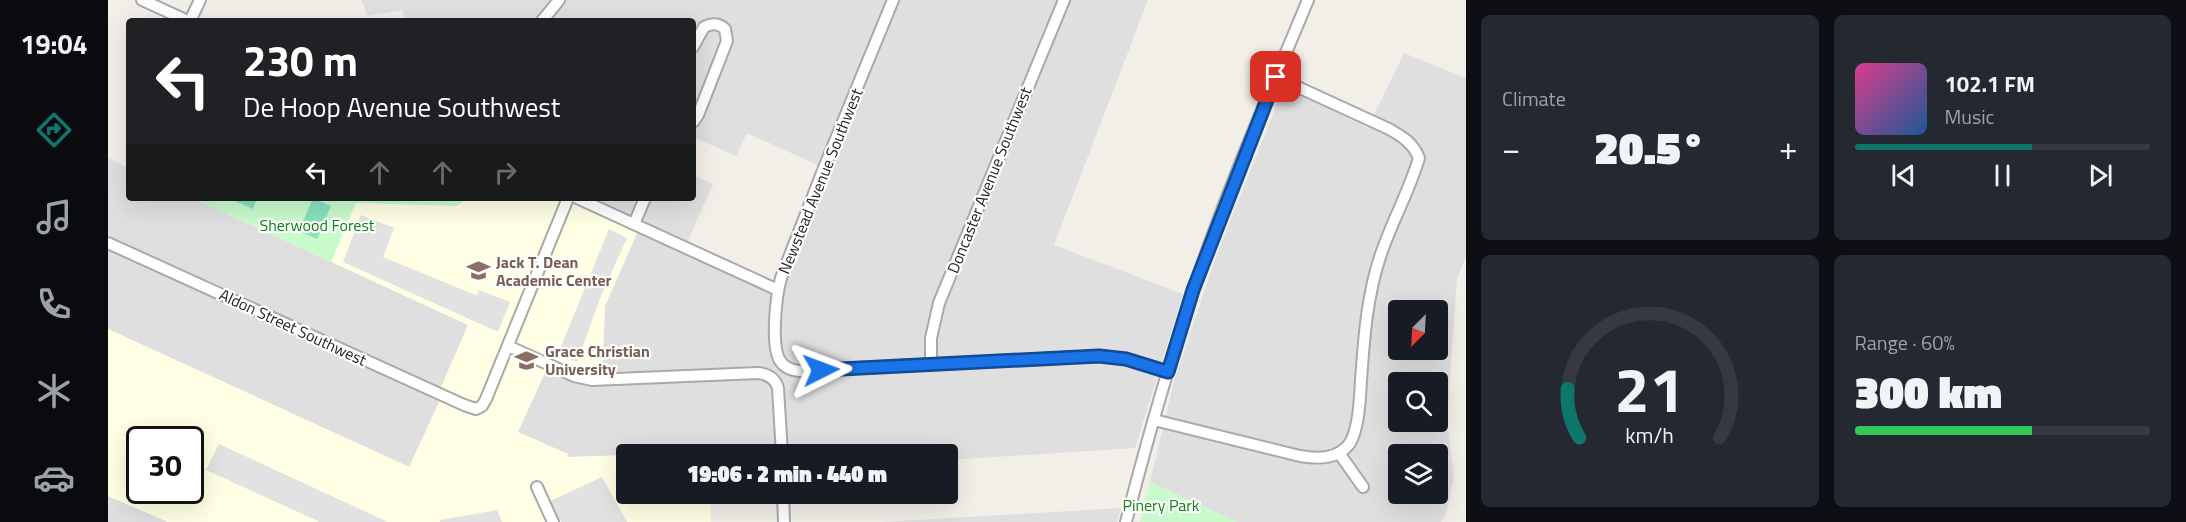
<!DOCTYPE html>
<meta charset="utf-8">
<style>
:root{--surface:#171b24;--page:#242831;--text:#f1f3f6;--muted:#9ea1a6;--line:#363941;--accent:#0f766e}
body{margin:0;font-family:"Titillium Web",sans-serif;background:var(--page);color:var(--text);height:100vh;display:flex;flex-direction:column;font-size:22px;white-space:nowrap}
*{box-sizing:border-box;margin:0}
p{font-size:20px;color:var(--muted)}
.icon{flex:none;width:33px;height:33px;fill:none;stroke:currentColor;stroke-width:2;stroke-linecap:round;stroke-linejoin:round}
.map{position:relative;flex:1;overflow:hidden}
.sheet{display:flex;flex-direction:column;gap:15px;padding:15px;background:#0d0f14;width:720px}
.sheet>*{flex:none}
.banner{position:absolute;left:18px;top:18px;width:570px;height:183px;border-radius:6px;box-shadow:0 6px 24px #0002;background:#202124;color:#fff;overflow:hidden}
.needle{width:39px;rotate:204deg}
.buttons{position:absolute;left:1280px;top:300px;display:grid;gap:12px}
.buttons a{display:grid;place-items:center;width:60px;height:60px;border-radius:6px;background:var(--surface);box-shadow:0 6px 24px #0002;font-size:30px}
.speed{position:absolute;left:18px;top:426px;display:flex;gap:12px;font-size:30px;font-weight:700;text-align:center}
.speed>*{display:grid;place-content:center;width:78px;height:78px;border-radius:50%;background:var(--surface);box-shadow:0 6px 24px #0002;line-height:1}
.speed .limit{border:3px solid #111;border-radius:9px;background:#fff;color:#111}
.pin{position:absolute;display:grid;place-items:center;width:51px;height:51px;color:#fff;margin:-26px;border-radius:12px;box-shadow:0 3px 9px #0006}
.me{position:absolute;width:66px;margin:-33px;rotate:87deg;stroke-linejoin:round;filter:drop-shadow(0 0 4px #0008)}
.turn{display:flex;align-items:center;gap:21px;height:126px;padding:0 18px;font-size:27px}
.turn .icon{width:78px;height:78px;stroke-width:2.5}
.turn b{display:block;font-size:42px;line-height:51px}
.lanes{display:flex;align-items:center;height:57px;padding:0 18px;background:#0003;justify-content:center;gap:30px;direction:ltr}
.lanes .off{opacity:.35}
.big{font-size:45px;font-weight:800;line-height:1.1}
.sheet .tile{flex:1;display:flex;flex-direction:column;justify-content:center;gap:9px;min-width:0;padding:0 21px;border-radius:9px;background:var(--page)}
.sheet .dial{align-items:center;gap:0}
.dial svg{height:156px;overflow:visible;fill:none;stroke:var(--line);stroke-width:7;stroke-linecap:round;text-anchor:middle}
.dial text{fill:var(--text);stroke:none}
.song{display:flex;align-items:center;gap:18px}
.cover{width:72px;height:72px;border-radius:9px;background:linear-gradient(135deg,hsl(330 70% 55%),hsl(210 70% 35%))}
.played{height:6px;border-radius:3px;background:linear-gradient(90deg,var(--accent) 60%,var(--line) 60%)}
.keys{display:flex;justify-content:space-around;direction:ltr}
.heat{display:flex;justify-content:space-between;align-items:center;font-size:33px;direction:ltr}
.charge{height:9px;border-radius:4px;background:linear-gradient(90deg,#34c759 60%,var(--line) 0)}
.sheet .tiles{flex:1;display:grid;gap:15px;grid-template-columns:repeat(2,1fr)}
.trip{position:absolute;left:508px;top:444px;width:342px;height:60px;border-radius:6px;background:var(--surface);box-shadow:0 6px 24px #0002;font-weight:800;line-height:60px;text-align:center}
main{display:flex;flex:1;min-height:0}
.menu{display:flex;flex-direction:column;width:108px;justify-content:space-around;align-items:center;background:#090b0e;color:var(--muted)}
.menu .icon{width:42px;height:42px}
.menu .active{color:var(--accent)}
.menu b{font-size:27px;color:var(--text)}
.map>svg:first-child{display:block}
.residential{fill:#e0dfdf;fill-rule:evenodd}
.education{fill:#ffffe5;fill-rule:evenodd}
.park{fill:#c8facc}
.pitch{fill:#88e0be}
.parking{fill:#e2e2e2}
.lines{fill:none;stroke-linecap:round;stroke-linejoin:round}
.minor-casing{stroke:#a9a9a9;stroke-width:14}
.minor{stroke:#fff;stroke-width:10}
.route-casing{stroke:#114b97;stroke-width:15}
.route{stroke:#1a73e8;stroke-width:10}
.labels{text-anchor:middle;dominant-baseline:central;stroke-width:4.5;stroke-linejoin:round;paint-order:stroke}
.street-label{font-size:16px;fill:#222;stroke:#fff}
.park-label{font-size:16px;fill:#0c8416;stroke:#fff}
.education-label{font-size:16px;font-weight:bold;fill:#785e54;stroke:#fff;text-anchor:start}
</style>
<main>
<nav class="menu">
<b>19:04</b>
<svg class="icon active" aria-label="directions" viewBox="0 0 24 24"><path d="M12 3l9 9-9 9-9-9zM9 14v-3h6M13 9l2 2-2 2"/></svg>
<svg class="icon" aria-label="music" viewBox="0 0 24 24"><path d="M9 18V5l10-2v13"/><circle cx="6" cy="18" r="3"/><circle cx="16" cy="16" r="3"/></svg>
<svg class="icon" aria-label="phone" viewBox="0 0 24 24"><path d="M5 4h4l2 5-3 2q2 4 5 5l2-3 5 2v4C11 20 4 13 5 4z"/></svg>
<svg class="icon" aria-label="climate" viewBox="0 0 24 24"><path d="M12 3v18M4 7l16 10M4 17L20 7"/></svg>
<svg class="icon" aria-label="car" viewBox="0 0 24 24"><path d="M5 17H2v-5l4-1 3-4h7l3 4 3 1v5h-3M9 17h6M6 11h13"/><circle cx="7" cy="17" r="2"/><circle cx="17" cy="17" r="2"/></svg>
</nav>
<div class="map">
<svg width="1358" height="522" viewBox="0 0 1358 522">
<rect width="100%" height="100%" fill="#f2efe9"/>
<g class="residential">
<polygon points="253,0 1040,0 946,245 1075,294 1027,448 840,460 840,454 571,454 458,457 459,454 409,432 441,364 494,380 497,306 532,227 491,208 495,198 585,198 585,175 605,184 577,247 670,290 716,168 639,133 628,156 585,137 585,21 297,21 294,10 260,16"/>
<path d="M1296,53L1358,78V256L1349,279L1339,421L1346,476L1338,514L1333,522H1129L1042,482L1066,381L1110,251L1171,99L1188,93L1260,128ZM1290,310H1329V350H1290ZM1290,382H1329V422H1290ZM1290,454H1329V494H1290Z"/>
<polygon points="0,158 21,168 21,198 85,198 360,325 330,393 334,395 302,467 0,329"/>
<polygon points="0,496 60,522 0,522"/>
<polygon points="1013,508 1009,522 773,522"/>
</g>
<path class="education" d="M85,198H495L491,207L532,226L497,306L494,381L441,364L410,432L460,454L459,457L519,455V494H602L603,522H60L0,496V329L301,467L334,396L330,394L360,325ZM32,440H82V490H32Z"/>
<g class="park">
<polygon points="85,198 361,198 348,206 248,203 223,262"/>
<polygon points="1042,482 1129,522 1032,522"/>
</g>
<g class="pitch">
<polygon points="120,198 149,198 145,209"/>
<polygon points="205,198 223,206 209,239 191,231"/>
</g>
<g class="parking">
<polygon points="253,215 286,228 275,257 365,294 369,295 371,290 402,302 390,332 235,262"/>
<polygon points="501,229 519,238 493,296 469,362 450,354"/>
<polygon points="111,444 280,522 212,522 98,470"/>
<polygon points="494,477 519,522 453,522 442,501"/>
<polygon points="389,510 394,522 332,522 332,520"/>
</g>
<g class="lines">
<defs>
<g id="minor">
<polyline points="34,0 80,21"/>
<path d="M785,0L716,168L673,278C668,296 663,342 671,359C675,367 682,370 691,371L991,356L1018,359L1060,372"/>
<polyline points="82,21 92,0"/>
<polyline points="434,21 451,0"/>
<path d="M585,47L596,27C605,23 610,23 617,29L619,41L590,115L585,122"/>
<polyline points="469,198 670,290"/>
<polyline points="526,224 537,198"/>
<polyline points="0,243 356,405 368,409 374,406 378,399 460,198"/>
<path d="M400,346L466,376L484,380L650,373C660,374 667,378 670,388L674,454"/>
<polyline points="823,364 823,338 831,303 956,0"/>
<path d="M1046,420L1192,456C1209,459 1230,460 1242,443C1251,428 1252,397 1253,380C1256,338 1259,296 1272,257C1283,223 1301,192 1311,158C1305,143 1295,137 1281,129L1168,77"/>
<polyline points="1231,453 1255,487"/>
<polyline points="429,487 445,522"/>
<polyline points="675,494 676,522"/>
<path d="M1018,522C1038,444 1060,367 1085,291C1118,192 1160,96 1200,0"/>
</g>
</defs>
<use href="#minor" class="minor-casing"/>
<use href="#minor" class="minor"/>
</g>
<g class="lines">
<defs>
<polyline id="route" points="713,370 991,356 1018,359 1060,372 1085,290 1168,77"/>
</defs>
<use href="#route" class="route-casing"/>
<use href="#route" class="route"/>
</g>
<defs>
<symbol id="university-bare" viewBox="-9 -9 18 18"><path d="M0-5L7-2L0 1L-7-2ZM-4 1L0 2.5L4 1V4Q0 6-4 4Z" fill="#8d6e63" stroke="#fff" stroke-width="2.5" paint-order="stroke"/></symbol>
</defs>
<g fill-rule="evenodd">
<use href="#university-bare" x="354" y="254" width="33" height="33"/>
<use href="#university-bare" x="402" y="344" width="33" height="33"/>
</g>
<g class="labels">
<g class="street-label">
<text transform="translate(881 180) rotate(-68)">Doncaster Avenue Southwest</text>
<text transform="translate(712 181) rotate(-68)">Newstead Avenue Southwest</text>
<text transform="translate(185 327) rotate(25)">Aldon Street Southwest</text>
</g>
<g class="park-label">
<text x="209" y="225">Sherwood Forest</text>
<text x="1053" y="505">Pinery Park</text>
</g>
<g class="education-label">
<text x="388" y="262">Jack T. Dean<tspan x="388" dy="18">Academic Center</tspan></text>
<text x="437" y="351">Grace Christian<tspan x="437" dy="18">University</tspan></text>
</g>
</g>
</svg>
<div class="buttons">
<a><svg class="needle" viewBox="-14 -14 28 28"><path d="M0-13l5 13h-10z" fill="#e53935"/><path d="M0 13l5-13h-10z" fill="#9ea1a6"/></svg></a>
<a><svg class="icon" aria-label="search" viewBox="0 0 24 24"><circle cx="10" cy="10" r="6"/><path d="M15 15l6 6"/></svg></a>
<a><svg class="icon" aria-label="layers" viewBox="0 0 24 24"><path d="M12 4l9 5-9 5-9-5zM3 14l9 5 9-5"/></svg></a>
</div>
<div class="speed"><div class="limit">30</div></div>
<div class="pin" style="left:1168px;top:77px;background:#d93025"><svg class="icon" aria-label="arrive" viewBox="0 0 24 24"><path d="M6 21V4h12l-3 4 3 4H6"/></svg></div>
<svg class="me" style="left:713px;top:370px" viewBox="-20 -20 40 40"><path d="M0-17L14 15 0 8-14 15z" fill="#1a73e8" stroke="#fff" stroke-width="4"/></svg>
<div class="trip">19:06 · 2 min · 440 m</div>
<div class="banner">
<div class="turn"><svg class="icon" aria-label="left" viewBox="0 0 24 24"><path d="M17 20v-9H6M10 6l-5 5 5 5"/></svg><div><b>230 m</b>De Hoop Avenue Southwest</div></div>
<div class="lanes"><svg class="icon" aria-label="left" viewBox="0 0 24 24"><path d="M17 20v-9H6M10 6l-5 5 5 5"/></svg><svg class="icon off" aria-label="ahead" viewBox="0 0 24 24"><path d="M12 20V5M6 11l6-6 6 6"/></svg><svg class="icon off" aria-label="ahead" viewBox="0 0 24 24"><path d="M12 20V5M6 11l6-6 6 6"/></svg><svg class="icon off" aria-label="right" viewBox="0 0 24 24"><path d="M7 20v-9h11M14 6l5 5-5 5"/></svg></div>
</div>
</div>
<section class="sheet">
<div class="tiles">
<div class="tile"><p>Climate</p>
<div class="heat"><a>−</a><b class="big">20.5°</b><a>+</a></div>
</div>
<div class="tile">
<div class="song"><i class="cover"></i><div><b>102.1 FM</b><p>Music</p></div></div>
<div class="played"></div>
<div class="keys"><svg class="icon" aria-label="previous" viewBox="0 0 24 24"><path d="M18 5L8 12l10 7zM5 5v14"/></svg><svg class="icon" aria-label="pause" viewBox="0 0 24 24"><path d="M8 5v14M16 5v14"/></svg><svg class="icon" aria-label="next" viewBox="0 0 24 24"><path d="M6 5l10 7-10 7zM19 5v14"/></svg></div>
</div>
<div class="tile dial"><svg viewBox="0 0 100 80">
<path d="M14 69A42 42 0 1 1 86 69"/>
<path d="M14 69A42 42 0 0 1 8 44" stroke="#0f766e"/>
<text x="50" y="56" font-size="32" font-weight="700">21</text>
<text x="50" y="72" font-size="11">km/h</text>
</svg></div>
<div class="tile"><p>Range · 60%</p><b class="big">300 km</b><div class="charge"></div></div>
</div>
</section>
</main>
